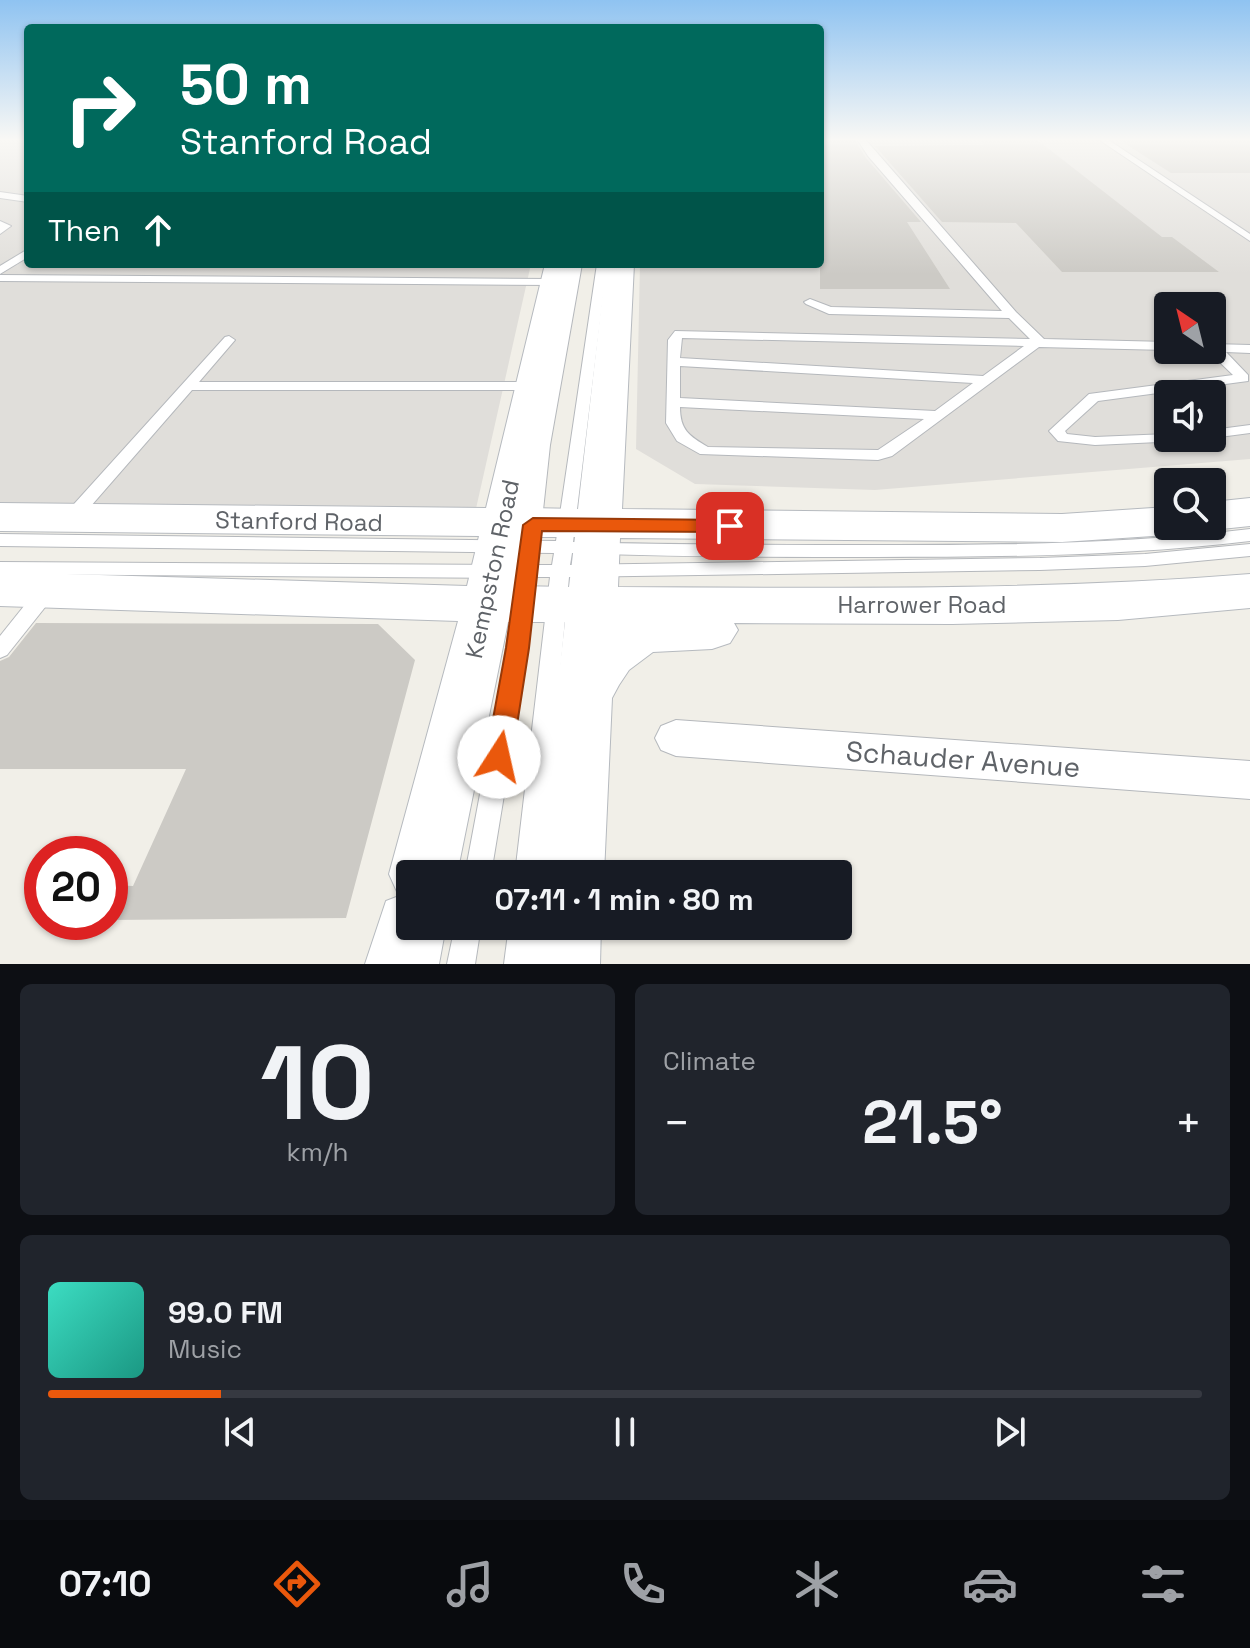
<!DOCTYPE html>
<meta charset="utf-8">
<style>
:root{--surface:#171b24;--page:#20242c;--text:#f1f3f6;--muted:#9ea1a6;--line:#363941;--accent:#ea580c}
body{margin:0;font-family:"Space Grotesk",sans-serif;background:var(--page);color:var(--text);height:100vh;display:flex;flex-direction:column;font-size:30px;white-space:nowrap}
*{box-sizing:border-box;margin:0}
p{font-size:26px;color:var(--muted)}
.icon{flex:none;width:44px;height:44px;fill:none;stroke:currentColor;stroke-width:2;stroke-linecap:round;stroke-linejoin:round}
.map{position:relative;height:964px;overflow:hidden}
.sheet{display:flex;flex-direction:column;gap:20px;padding:20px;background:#0d0f14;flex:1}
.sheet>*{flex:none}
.hud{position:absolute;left:24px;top:24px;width:800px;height:244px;border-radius:8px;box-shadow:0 2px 6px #0004;background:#00695c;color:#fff;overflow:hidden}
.needle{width:52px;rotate:325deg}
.buttons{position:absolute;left:1154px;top:292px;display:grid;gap:16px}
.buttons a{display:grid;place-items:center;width:72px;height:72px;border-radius:8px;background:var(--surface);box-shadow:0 2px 6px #0004;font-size:40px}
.speed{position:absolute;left:24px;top:836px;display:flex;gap:16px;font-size:40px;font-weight:700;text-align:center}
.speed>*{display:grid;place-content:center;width:104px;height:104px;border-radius:50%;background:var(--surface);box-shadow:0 2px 6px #0004;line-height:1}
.speed .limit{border:12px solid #d22;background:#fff;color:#111}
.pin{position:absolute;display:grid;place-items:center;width:68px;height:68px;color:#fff;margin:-34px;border-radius:16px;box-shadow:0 4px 12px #0006}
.me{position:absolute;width:88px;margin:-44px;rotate:10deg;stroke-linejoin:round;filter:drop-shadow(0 0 6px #0008)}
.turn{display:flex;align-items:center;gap:28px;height:168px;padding:0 24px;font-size:36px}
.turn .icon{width:104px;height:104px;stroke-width:2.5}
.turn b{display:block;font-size:56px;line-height:68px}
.then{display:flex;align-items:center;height:76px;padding:0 24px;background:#0003;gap:16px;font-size:30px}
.big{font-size:60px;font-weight:700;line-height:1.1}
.sheet .tile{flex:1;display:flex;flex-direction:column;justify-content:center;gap:12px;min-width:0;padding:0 28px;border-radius:12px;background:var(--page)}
.sheet .dial{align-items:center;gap:0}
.dial b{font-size:104px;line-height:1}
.song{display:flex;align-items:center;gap:24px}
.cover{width:96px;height:96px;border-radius:12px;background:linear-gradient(135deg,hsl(170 70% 55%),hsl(170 70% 35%))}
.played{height:8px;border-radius:4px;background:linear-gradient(90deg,var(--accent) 15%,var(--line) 15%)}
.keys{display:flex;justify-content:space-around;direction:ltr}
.heat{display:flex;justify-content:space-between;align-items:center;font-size:44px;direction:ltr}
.sheet .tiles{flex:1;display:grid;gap:20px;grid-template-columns:1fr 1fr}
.tile:last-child{grid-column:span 2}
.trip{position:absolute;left:396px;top:860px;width:456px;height:80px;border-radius:8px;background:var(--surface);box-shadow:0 2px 6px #0004;font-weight:700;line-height:80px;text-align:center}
.menu{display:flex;height:128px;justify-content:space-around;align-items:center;background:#090b0e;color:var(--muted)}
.menu .icon{width:56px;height:56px}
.menu .current{color:var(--accent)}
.menu b{font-size:36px;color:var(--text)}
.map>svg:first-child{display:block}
.industrial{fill:#e0deda;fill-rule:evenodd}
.building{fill:#cccac5}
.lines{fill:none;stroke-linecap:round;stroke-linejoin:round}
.service-casing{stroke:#b5b8bc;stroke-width:2}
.minor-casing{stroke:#b5b8bc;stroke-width:2}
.secondary-casing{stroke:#b6babf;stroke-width:2}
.service{fill:#fff;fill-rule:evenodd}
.minor{fill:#fff;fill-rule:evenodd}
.secondary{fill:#fff;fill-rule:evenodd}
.route{fill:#ea580c;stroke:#983908;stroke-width:2}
.labels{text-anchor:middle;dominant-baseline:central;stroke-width:6;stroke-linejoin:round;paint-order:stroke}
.street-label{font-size:24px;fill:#5f6368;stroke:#fff}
.near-street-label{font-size:28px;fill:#5f6368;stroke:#fff}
</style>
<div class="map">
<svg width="1250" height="964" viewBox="0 0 1250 964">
<rect width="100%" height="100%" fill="#f1efe8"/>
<g class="industrial">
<polygon points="0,139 28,139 28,264 531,264 475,513 0,505"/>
<path d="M820,139H1250V459L875,490L695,484L636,449L640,264H820ZM1168,306H1212V350H1168ZM1168,394H1212V438H1168Z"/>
</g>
<g class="building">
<polygon points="820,139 854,139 866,158 921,222 907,222 950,289 820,289"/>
<polygon points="979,139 1036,139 1162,237 1172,237 1219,272 1062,272 1016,223 942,222 875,146 984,145"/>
<polygon points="1118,139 1250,139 1250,173 1171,173"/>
<polygon points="36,623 378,624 415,660 346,918 110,920 110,885 133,886 186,769 0,769 0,661 9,657"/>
</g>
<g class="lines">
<defs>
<g id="service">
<path d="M857,139H865L1016,312L1044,339L1168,342V350L1039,347L892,456L878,460L700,454L677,441L666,423L668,340L675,331L1030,339L1009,318L829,314L806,304L804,302L810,299L831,307L1002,311L868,156ZM682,338L1024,346L983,376L680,358ZM680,366L973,383L935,411L680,398ZM680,407L924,419L878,450L708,447C689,436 680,430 680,407Z"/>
<polygon points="1098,139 1107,139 1250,234 1250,241"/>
<polygon points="0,192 28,196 28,202 0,198"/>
<polygon points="0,221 11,226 0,234"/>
<polygon points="28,249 28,257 0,274 0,266"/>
<polygon points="572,264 582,264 550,445 541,529 532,535 523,529 534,445"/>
<path d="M597,264H607L573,542C675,545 776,545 878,545C1002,545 1127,544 1250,529V541C1125,556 1000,557 875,557C774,557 673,557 572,553L570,565L1040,558L1145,554L1250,544V556L1145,566L1040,570L569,577L541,874H515L550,577H535L520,698L491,874H465L498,698L517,578L0,574V562L519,565L522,560H534L537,565H552L554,553L0,546V534L556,541Z"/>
<polygon points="0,275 554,279 560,282 554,285 0,281"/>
<polygon points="229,336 235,340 199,382 531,382 538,386 531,390 192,390 77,522 65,522 63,518 65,514 225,337"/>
<polygon points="1212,344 1250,345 1250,353 1226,352 1248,375 1248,381 1098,401 1065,431 1067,434 1095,437 1168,434 1168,438 1182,438 1180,441 1095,445 1058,441 1049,431 1089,394 1233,375 1207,350 1212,350"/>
<polygon points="1250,425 1250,433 1212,438 1210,438 1212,430"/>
<polygon points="47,584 54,586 56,591 54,596 7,655 0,658 0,636 40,586"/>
<polygon points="455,926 481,926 475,964 447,964"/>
<polygon points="509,926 535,926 532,964 504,964"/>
</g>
<polygon id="minor" points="676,720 1250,761 1250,799 676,756 661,750 655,738 661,726"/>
<g id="secondary">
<path d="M545,264H573L529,508L578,509L606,264H634L622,509L1062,514L1168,507V526H1187L1184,531L1168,535L1062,542L620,538L618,587C829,588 1039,591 1250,574V608L1118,620L952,624L734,623L738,630L730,643L712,649L653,652L629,670L619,685L612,698L604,874H536L565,622H508L457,874H410V926H446L439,964H365L386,901L399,896L389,874L458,621L0,606V572L467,586L479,536L0,531V503L486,508ZM524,537H575L569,587L515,586Z"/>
<polygon points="1250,498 1250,526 1212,530 1197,526 1212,526 1212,502"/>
<polygon points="531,926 601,926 600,964 526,964"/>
</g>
</defs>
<use href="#service" class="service-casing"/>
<use href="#minor" class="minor-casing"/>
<use href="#secondary" class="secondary-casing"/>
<use href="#service" class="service"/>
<use href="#minor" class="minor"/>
<use href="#secondary" class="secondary"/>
</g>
<linearGradient id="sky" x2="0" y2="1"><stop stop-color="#8fc3f1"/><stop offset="0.51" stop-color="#f9f8f5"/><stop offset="1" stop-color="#f9f8f5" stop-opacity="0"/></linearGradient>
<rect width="1250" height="274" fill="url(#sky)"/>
<polygon class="route" points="533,518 730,520 740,526 730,532 542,531 529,648 512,757 508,765 499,768 490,765 486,757 506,648 523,525"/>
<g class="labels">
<g class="street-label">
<text transform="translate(299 521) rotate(1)">Stanford Road</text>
<text transform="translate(492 569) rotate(-78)">Kempston Road</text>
<text x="922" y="604">Harrower Road</text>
</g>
<g class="near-street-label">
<text transform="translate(963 759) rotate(4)">Schauder Avenue</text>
</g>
</g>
</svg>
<div class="buttons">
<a><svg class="needle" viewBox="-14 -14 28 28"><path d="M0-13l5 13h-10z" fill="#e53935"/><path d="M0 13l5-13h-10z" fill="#9ea1a6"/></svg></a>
<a><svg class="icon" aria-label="sound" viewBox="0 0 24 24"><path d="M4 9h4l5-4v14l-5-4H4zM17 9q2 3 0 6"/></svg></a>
<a><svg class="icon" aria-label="search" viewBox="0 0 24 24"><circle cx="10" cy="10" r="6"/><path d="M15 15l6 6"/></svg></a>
</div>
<div class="speed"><div class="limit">20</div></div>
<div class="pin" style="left:730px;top:526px;background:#d93025"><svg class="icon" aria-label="arrive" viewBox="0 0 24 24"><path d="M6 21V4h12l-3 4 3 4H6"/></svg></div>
<svg class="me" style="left:499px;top:757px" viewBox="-20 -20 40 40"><circle r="19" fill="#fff"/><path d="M0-13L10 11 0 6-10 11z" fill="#ea580c"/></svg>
<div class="trip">07:11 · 1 min · 80 m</div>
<div class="hud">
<div class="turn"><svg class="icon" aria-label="right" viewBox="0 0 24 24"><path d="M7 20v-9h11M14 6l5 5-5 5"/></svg><div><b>50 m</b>Stanford Road</div></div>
<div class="then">Then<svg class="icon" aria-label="ahead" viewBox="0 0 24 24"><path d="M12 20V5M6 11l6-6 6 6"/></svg></div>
</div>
</div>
<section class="sheet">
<div class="tiles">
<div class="tile dial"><b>10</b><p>km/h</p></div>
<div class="tile"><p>Climate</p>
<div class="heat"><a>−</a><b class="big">21.5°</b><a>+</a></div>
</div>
<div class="tile">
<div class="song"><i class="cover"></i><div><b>99.0 FM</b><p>Music</p></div></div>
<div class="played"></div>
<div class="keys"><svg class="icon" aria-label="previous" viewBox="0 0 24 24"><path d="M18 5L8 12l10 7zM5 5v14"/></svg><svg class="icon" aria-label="pause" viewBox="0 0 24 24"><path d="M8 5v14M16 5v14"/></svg><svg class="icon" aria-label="next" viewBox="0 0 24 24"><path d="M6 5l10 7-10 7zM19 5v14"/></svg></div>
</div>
</div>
</section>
<nav class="menu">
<b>07:10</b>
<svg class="icon current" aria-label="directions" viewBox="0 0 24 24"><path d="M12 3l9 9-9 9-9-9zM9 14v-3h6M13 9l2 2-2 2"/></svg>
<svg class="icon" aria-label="music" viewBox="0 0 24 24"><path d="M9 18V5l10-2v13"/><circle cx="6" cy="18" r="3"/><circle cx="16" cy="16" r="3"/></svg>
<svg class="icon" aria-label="phone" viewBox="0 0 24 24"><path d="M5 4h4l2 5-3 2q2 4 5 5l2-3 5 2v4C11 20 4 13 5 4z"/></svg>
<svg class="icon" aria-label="climate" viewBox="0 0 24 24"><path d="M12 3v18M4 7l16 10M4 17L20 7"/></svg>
<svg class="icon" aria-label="car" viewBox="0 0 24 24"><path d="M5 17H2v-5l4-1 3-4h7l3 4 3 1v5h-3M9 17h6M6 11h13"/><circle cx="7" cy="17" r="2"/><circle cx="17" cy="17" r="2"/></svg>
<svg class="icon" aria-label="filters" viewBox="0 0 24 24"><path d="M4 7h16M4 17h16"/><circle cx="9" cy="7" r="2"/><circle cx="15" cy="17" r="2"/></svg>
</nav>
